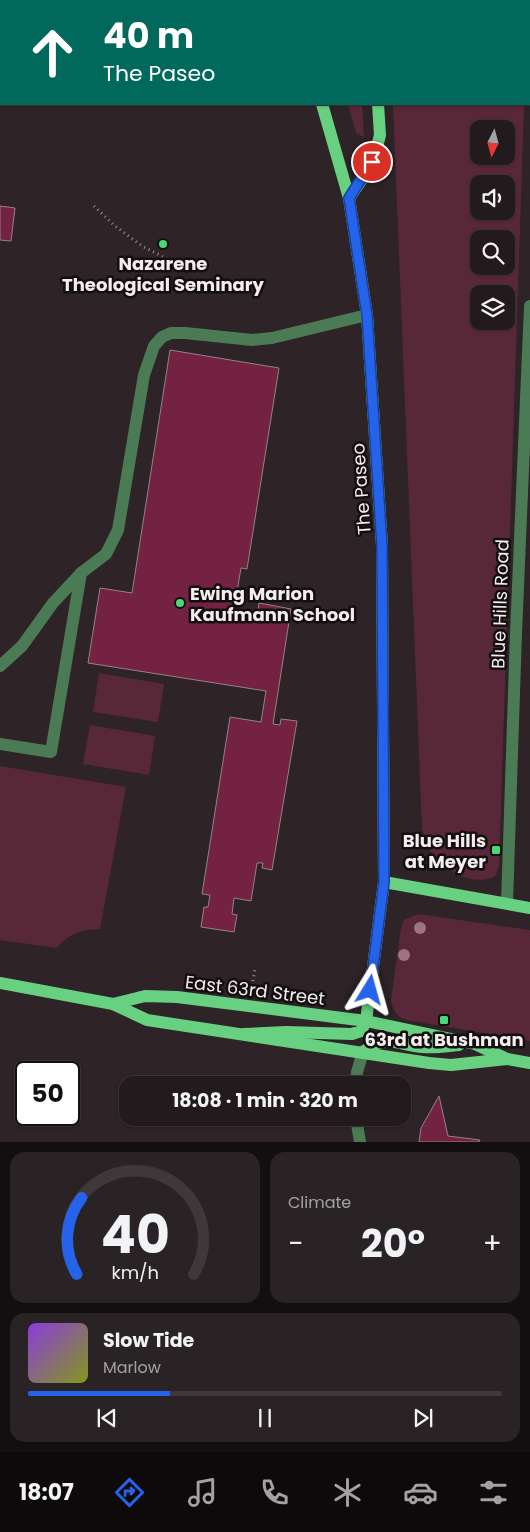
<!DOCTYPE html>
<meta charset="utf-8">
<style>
:root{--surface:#221a1c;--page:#2a2325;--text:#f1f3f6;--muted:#a2a1a3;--line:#3f383b;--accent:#2563eb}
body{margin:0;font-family:Poppins,sans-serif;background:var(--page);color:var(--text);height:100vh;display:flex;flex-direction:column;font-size:19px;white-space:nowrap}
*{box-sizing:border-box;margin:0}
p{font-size:16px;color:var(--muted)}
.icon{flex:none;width:28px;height:28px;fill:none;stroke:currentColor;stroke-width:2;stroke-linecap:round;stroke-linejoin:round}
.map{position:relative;height:1142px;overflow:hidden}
.details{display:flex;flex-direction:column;gap:10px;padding:10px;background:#130e0f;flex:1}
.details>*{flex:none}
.guide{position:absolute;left:0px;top:0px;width:530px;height:105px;box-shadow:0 1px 4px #0004,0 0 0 1px var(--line);background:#00695c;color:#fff;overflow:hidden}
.needle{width:32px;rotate:186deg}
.controls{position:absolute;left:470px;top:120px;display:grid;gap:10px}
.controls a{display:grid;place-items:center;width:45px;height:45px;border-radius:10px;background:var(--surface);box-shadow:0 1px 4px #0004,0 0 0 1px var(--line);font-size:25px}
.speed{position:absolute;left:15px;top:1061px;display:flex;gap:10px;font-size:25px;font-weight:700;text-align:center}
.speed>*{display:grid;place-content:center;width:65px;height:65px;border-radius:50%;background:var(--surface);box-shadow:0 1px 4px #0004,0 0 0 1px var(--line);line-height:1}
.speed .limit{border:2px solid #111;border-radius:8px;background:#fff;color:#111}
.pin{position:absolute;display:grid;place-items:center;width:42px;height:42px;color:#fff;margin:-21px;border:2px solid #fff;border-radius:50%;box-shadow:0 1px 5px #0007}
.me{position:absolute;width:55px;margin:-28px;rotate:8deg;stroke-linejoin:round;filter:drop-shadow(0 0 4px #0008)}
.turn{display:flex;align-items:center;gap:18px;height:105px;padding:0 20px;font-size:22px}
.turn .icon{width:65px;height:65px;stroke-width:2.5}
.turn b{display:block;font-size:35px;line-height:42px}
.big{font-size:38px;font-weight:700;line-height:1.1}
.details .card{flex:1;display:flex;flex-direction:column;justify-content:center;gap:8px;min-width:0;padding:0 18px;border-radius:15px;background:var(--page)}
.details .dial{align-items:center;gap:0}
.dial svg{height:130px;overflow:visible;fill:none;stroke:var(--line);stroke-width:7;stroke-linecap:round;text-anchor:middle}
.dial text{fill:var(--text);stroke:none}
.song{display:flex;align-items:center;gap:15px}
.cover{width:60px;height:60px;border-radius:8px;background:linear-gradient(135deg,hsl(270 70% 55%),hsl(70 70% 35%))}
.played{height:5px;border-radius:2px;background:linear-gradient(90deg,var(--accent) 30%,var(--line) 30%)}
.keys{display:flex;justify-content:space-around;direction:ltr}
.heat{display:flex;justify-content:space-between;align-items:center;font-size:28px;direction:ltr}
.details .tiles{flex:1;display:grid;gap:10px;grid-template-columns:1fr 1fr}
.card:last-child{grid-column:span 2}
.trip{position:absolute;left:119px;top:1076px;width:292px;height:50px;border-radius:15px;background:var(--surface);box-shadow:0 1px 4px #0004,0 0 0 1px var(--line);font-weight:700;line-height:50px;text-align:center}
.dock{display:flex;height:80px;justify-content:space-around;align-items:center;background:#0e0a0b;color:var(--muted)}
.dock .icon{width:35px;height:35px}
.dock .selected{color:var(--accent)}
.dock b{font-size:22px;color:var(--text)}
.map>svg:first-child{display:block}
.green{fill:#592838;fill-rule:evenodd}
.building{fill:#732241;stroke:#928487}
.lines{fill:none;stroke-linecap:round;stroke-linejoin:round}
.path{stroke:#999092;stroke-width:3;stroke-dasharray:1 4;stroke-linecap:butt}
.minor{stroke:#4b7b55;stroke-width:12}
.major{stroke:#67d181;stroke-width:12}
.tree{fill:#a07380}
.route-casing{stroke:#184099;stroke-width:12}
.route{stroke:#2563eb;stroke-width:9}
.poi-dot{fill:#4dd676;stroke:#130e0f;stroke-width:2}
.labels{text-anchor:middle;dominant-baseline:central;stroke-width:5;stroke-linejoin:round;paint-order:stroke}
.poi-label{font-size:18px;font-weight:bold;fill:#f4eced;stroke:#130e0f}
.street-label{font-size:18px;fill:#f4eced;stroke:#130e0f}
</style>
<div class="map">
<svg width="530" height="1142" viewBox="0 0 530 1142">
<rect width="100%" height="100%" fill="#2e2326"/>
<g class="green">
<polygon points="388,0 527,0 388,1"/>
<polygon points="348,104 362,104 364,137 356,133"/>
<path d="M393,104H524L499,867L495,876C474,887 446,872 432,854C427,847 424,836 422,828ZM479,129H506V156H479ZM479,184H506V211H479ZM479,239H506V266H479ZM479,294H506V321H479Z"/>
<polygon points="99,673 164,684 158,722 93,712"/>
<polygon points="90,725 155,736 149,775 83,764"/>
<path d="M0,766L126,787L100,929C81,930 69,933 57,948L0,940Z"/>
<path d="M418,914L530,930V1041L406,1020C396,1016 393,1011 391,1000L401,928L404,920Z"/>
</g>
<g class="building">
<polygon points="0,206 15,208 11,241 0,240"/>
<polygon points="170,350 279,368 247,569 241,568 234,610 257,614 259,603 291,609 273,724 280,725 281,719 297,721 272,870 262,868 263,863 257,863 251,901 234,898 232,914 237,915 234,932 201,927 204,907 208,907 210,895 202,894 230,717 261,722 266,691 88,663 100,588 132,593"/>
<polygon points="439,1096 448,1136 480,1140 479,1142 419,1142 421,1128"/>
</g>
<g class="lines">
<g class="path">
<polyline points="94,206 115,226 142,246 177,264"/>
<polyline points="252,986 255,969"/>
</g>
<g class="minor">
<polyline points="0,666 22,646 53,603 81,573 106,554 118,530 144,375 154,346 162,337 171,333 185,333 252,340 272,338 367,315"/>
<polyline points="0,744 51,752 81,573"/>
<polyline points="507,903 516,633 530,306"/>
<polyline points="356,1085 357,1072 363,1052"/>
<polyline points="356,1118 360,1142"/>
</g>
<g class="major">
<polyline points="284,0 284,1"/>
<polyline points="373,0 373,1"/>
<polyline points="349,198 373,163 380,135 378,104"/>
<polyline points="384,882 530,908"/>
<polyline points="0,983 113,1004 147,1020 429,1063 451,1065 507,1059"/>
<polyline points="113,1004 145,996 177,997 366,1021 475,1044 507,1059 530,1063"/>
<polyline points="244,1034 286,1032 352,1034 361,1031 366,1021 384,882 382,546 367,315 349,198 322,104"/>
<path d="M363,1052C387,1033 397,1045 423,1047C435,1048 448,1046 459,1045"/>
</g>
</g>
<g class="tree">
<circle cx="420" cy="928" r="6"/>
<circle cx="404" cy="955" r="6"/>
</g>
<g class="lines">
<defs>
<polyline id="route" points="370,990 384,882 382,546 367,315 349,198 372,162"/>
</defs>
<use href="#route" class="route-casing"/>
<use href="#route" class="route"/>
</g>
<g class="poi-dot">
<circle cx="163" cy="244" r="5"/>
<circle cx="180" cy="603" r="5"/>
<rect x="491" y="845" width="10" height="10" rx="2.5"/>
<rect x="439" y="1015" width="10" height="10" rx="2.5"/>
</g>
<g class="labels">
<g class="poi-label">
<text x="163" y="263">Nazarene<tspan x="163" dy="21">Theological Seminary</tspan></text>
<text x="190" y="593" text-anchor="start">Ewing Marion<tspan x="190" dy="21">Kaufmann School</tspan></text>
<text x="486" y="840" text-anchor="end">Blue Hills<tspan x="486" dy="21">at Meyer</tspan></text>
<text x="444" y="1039">63rd at Bushman</text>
</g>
<g class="street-label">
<text transform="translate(361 489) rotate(-94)">The Paseo</text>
<text transform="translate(500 604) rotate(-88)">Blue Hills Road</text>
<text transform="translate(255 990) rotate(7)">East 63rd Street</text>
</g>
</g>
</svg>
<div class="controls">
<a><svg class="needle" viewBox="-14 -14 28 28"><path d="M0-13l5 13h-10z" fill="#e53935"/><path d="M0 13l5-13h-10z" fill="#a2a1a3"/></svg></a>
<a><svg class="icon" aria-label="sound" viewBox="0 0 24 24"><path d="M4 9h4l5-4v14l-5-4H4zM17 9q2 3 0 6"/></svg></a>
<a><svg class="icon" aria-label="search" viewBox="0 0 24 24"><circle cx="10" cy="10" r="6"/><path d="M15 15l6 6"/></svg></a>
<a><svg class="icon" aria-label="layers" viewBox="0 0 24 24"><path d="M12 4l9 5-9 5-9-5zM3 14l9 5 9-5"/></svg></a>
</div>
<div class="speed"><div class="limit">50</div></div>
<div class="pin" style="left:372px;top:162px;background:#d93025"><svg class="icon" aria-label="arrive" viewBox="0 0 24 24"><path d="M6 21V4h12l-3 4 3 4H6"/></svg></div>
<svg class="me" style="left:370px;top:990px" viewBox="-20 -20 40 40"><path d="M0-17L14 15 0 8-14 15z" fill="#2563eb" stroke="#fff" stroke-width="4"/></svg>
<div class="trip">18:08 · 1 min · 320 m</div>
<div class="guide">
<div class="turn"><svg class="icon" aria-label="ahead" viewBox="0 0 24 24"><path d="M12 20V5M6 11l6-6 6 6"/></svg><div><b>40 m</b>The Paseo</div></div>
</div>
</div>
<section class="details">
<div class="tiles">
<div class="card dial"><svg viewBox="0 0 100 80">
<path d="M14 69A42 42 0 1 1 86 69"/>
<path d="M14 69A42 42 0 0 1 17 22" stroke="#2563eb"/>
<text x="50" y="56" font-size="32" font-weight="700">40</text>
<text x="50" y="72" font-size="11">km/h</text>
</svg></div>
<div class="card"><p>Climate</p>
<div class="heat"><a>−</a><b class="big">20°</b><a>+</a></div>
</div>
<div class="card">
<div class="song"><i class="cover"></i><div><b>Slow Tide</b><p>Marlow</p></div></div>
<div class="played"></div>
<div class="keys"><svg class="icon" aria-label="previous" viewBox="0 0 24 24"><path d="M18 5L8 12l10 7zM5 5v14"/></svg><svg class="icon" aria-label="pause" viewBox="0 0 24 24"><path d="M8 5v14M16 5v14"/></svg><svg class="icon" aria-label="next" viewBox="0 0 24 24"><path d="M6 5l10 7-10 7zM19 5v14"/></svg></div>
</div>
</div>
</section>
<nav class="dock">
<b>18:07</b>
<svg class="icon selected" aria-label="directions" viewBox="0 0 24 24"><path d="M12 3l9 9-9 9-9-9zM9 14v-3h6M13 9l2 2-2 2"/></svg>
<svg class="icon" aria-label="music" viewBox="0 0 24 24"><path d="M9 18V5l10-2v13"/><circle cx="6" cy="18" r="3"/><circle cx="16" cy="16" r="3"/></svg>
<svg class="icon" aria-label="phone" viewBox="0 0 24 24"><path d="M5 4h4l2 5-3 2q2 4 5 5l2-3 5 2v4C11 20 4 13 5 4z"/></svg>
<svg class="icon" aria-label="climate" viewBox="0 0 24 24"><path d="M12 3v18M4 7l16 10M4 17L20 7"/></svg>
<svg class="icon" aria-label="car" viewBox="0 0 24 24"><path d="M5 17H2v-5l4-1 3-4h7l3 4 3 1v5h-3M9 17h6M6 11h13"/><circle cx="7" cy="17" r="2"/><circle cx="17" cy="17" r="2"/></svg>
<svg class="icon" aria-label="filters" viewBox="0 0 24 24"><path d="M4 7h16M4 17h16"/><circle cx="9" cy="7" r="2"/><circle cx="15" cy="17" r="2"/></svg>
</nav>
